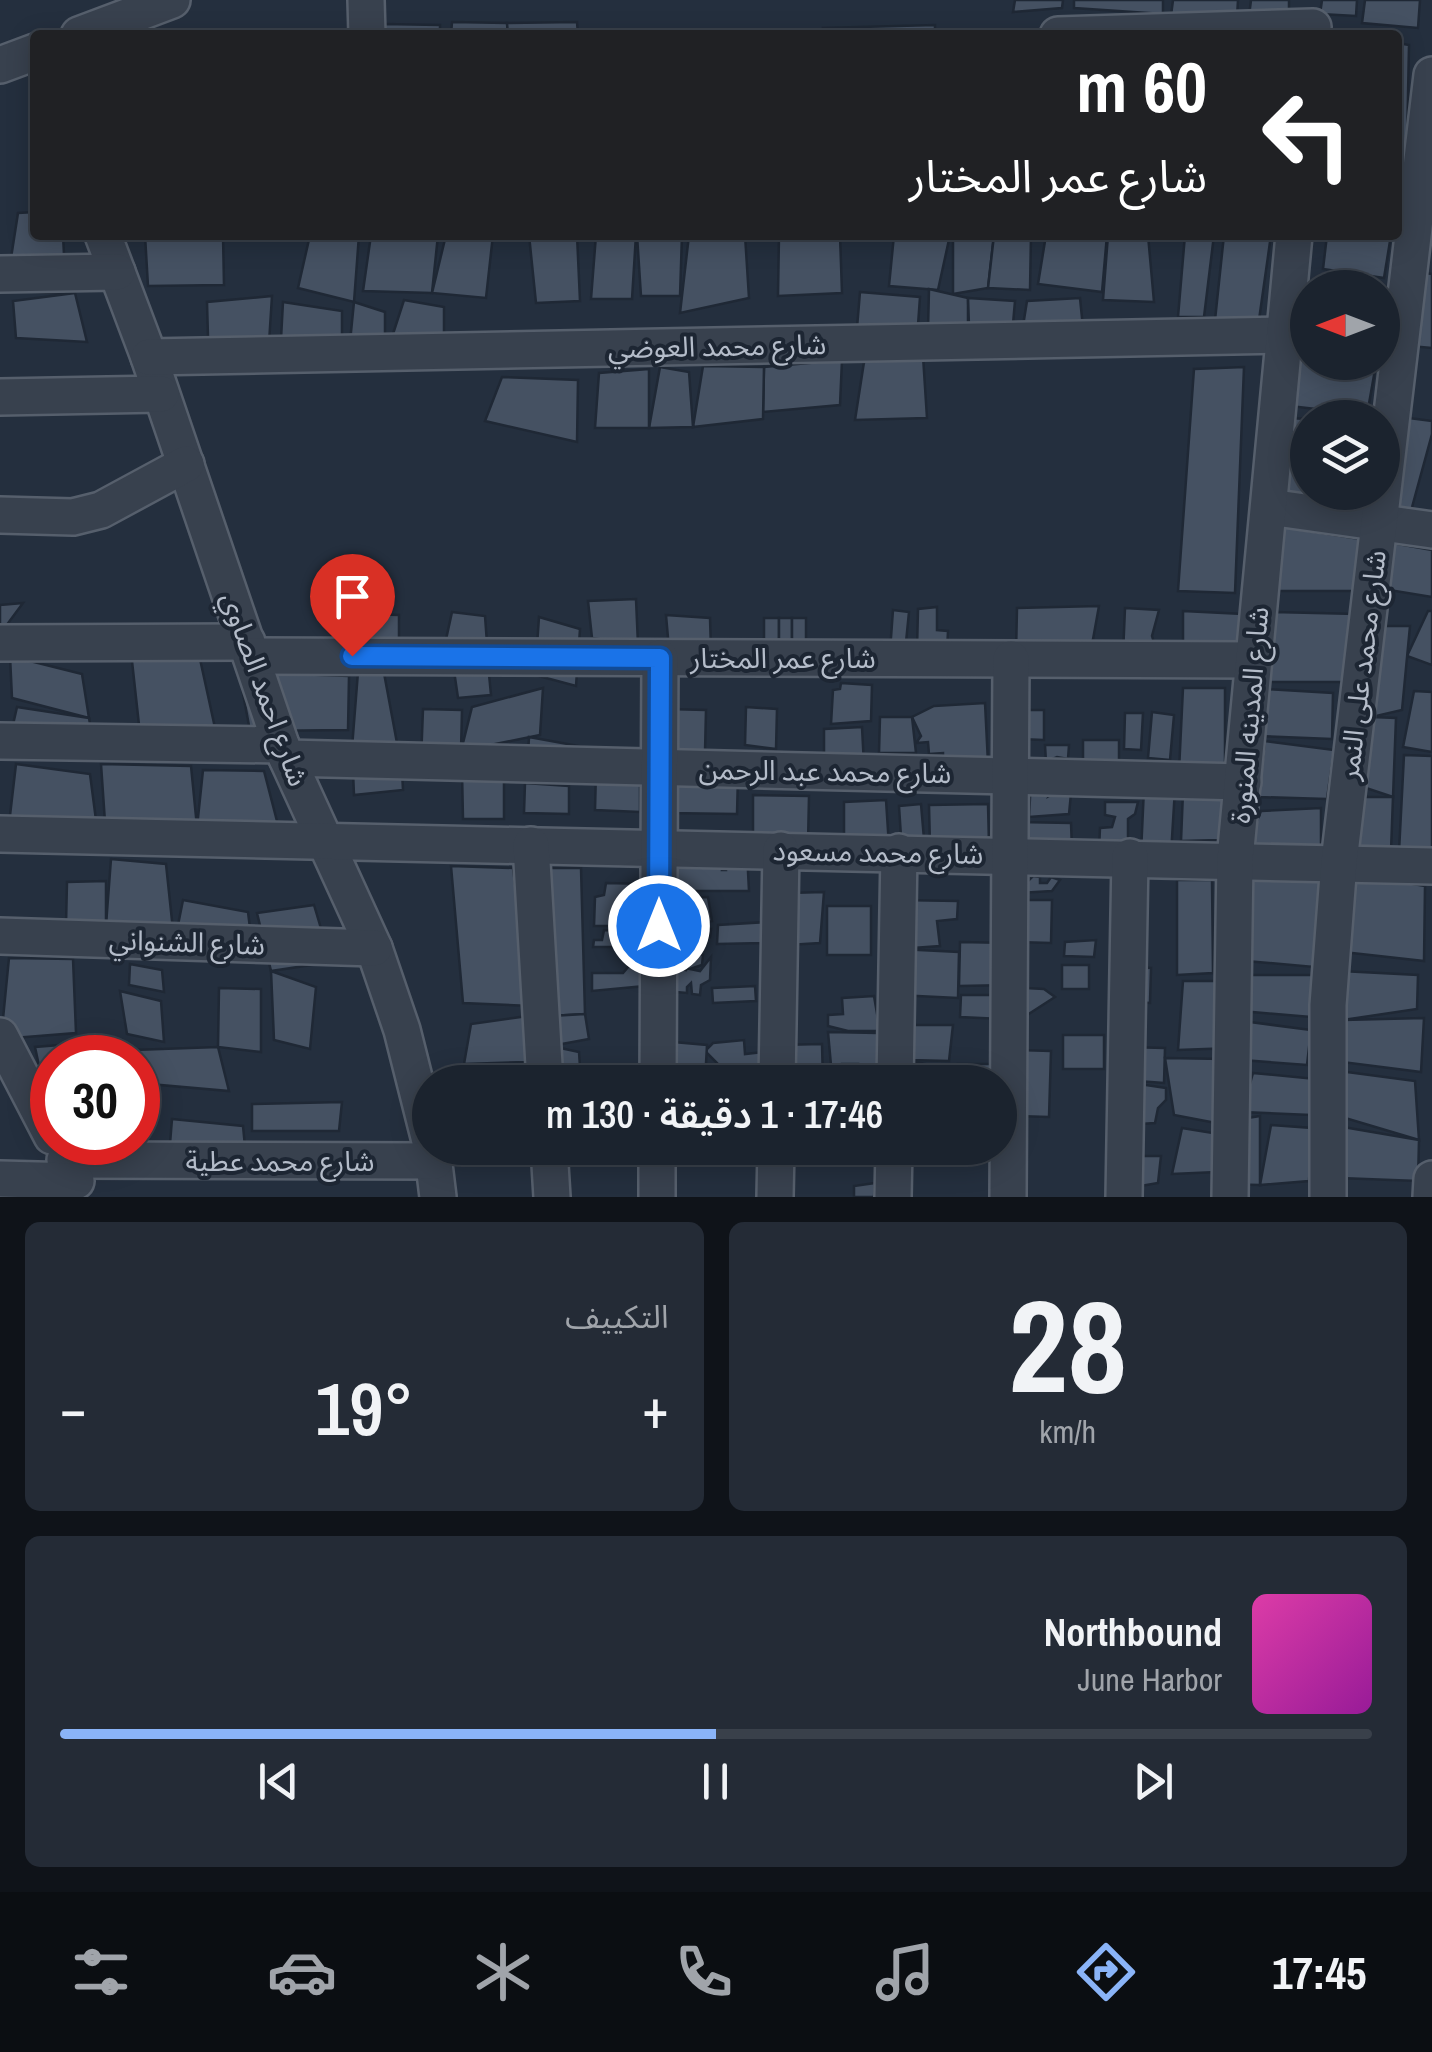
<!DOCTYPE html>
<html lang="ar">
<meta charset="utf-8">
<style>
:root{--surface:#1b232e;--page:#242b36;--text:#f1f3f6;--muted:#a0a4aa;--line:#39404a;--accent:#8ab4f8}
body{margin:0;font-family:"Archivo Narrow","Noto Sans Arabic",sans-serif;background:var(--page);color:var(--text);direction:rtl;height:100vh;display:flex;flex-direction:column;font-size:38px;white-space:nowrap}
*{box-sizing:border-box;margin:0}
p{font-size:32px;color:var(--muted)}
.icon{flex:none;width:55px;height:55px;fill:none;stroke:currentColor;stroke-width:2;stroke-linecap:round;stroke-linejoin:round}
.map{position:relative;height:1197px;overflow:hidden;direction:ltr}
.side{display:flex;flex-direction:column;gap:25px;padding:25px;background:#0f1319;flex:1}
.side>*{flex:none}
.banner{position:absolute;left:30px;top:30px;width:1372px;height:210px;border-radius:10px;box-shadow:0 5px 25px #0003,0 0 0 2px var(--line);direction:rtl;background:#202124;color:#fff;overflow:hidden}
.needle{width:65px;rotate:270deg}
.fabs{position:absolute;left:1290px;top:270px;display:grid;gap:20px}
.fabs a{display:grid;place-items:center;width:110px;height:110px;border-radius:50%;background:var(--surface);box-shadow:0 5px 25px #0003,0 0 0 2px var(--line);font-size:50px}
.speed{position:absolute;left:30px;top:1035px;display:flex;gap:20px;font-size:50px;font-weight:700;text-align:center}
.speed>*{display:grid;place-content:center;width:130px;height:130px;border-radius:50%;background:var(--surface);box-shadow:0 5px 25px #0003,0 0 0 2px var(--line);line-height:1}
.speed .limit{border:15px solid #d22;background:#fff;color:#111}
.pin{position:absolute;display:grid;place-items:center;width:85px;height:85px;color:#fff;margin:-102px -42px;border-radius:50% 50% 50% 0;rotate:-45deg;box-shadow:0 0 10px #0007}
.pin .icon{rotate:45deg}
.me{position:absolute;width:110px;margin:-55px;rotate:0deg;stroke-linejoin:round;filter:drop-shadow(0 0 8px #0008)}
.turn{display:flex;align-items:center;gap:35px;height:210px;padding:0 30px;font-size:45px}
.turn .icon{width:130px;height:130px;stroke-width:2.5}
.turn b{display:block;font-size:70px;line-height:85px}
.big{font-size:75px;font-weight:600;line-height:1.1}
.side .widget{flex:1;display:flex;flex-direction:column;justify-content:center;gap:15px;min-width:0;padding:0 35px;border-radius:15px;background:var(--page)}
.side .dial{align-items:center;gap:0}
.dial b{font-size:130px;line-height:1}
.song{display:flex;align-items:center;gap:30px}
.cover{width:120px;height:120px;border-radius:15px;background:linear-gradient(135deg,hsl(320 70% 55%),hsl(300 70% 35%))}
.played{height:10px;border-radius:5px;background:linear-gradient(90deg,var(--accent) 50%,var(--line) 50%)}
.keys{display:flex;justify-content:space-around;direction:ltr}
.heat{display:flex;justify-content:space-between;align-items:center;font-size:55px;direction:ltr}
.side .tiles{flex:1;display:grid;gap:25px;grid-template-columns:1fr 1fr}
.widget:last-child{grid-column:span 2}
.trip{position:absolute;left:412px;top:1065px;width:605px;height:100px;border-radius:50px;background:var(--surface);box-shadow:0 5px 25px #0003,0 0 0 2px var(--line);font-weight:600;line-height:100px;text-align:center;direction:rtl}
.dock{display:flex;height:160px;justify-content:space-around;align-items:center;background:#0b0e12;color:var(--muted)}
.dock .icon{width:70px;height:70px}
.dock .on{color:var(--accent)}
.dock b{font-size:45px;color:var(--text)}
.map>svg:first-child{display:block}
.building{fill:#455162;stroke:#1f2835;stroke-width:2.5}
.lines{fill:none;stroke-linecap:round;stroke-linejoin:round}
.minor-casing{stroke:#565f6c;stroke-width:40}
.minor{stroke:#38414e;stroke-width:35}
.route-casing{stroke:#114b97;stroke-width:25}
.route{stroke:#1a73e8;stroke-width:18}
.labels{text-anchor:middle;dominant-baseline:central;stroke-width:8;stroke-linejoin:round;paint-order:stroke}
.street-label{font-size:28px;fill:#b4bcc9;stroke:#1d2633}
</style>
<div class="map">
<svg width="1432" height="1197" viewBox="0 0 1432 1197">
<rect width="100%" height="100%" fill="#242f3e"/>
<g class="building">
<polygon points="1015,0 1063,0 1062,8 1013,12"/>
<polygon points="1074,0 1163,0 1163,14 1074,8"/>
<polygon points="1173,0 1238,0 1236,35 1169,31"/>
<polygon points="1251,0 1289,0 1289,28 1249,16"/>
<polygon points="1322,0 1357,0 1356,16 1320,14"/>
<polygon points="1365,0 1420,0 1418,28 1362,23"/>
<polygon points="452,22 507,23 508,35 451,35"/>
<polygon points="577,22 578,35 508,35 507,23"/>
<polygon points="383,24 440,25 440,35 383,35"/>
<polygon points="935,25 935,35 824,35 823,28"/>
<polygon points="321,31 321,35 256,35 256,34"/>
<polygon points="1398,43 1409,45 1407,146 1398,145"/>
<polygon points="35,212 35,235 63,235 66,294 6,290 18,213"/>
<polygon points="145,235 223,235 224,285 148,286"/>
<polygon points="310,235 359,235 354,302 298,288"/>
<polygon points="371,235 438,235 432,293 363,291"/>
<polygon points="446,235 493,235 486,298 432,293"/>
<polygon points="529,235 577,235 580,301 536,303"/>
<polygon points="596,235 636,235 632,299 591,299"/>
<polygon points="637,235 682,235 680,296 641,296"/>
<polygon points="689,235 745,235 749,298 680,313"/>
<polygon points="779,235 840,235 842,293 778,296"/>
<polygon points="894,235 950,235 938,290 889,286"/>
<polygon points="953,235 994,235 988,288 953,294"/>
<polygon points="994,235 1031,235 1030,290 988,288"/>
<polygon points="1046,235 1107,235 1102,292 1038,284"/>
<polygon points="1108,235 1148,235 1154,302 1103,300"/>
<polygon points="1185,235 1214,235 1204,317 1178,317"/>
<polygon points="1224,235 1271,235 1259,320 1215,320"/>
<polygon points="1327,235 1391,235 1384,278 1323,269"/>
<polygon points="1425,273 1432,274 1432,348 1410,346"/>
<polygon points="1305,283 1339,288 1308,288 1308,350 1293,349"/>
<polygon points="929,289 968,298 968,326 928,330"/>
<polygon points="860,292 920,297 918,325 857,328"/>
<polygon points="75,293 87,342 16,338 13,301"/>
<polygon points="272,296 269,343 208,337 207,302"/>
<polygon points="968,298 1015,301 1010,358 970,354"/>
<polygon points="1080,298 1086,357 1018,357 1027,301"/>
<polygon points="404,300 444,307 444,343 392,337"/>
<polygon points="283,302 342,311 342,344 281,339"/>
<polygon points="354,302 385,312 385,344 350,342"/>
<polygon points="923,356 927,418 855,420 864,362"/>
<polygon points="842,360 840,405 763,412 764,367"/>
<polygon points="1294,360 1376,364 1367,415 1290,406"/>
<polygon points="703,366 764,367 763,419 693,427"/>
<polygon points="660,367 689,372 693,427 649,428"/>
<polygon points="1244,367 1235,593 1178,591 1194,369"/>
<polygon points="649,369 649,428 595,428 599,373"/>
<polygon points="502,377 578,380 577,442 485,421"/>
<polygon points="1288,418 1308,419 1308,453 1285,450"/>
<polygon points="1409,418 1432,421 1432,434 1411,511 1390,511"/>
<polygon points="1286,455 1308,460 1308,492 1364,492 1360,508 1281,495"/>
<polygon points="1278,526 1360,539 1354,591 1268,591"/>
<polygon points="1387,542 1432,550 1432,597 1383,589"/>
<polygon points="636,599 638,645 592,638 588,601"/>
<polygon points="23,603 0,634 0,605"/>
<polygon points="1099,606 1090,656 1016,654 1017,608"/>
<polygon points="937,607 937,630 948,631 947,652 917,650 918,609"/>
<polygon points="1125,608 1159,610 1152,636 1156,649 1123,655"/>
<polygon points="893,610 909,612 905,652 890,651"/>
<polygon points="1183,611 1243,614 1239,645 1183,649"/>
<polygon points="1428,611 1432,611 1432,665 1407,656"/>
<polygon points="452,612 485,616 488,657 445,644"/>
<polygon points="1273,612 1357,614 1348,682 1266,682"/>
<polygon points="338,613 399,615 399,647 329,645"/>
<polygon points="666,615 710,618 711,650 669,649"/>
<polygon points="539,617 580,629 576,686 535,675"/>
<rect x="764" y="618" width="15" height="37"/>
<rect x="779" y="618" width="13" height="37"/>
<rect x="792" y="618" width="14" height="37"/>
<polygon points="1383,626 1410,626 1402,710 1372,717"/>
<polygon points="130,643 200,659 217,737 140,734"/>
<polygon points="10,656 82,674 89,718 12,698"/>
<polygon points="452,657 488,664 491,695 458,698"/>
<polygon points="239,672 349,676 348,730 250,731"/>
<polygon points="358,672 384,673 397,743 352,748"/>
<polygon points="841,683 872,685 871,721 831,724 833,690 840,689"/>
<polygon points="543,688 540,735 461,751 472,707"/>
<polygon points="1183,688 1225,688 1225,767 1179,771"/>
<polygon points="1264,689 1333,693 1332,739 1257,736"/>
<polygon points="1414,691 1432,692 1432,752 1403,747"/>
<polygon points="985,703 988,763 943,765 943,753 929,754 928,742 916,743 921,736 912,717 934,706"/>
<polygon points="17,707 89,718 96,759 7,751"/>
<polygon points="746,707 777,709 776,749 745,745"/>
<polygon points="423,709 462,710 461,751 421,761"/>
<polygon points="666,709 706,710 705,752 665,752"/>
<polygon points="1020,710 1044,710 1044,740 1019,739"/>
<polygon points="1152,712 1174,715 1170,760 1148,758"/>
<polygon points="1125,713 1143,713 1141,750 1124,749"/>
<polygon points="880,717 912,717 916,753 879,753"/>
<polygon points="1372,717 1396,718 1393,797 1363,787"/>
<polygon points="862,727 864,765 824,768 824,729"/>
<polygon points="529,737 584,747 581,781 527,773"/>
<rect x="1083" y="740" width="36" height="36"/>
<polygon points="1265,741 1334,750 1327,799 1258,797"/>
<polygon points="1045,745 1069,745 1068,759 1057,757 1046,762"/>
<polygon points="1404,755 1432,756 1432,857 1399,852"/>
<polygon points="16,764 90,774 96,820 9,824"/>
<polygon points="101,764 191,766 197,827 105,822"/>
<polygon points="203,770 264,771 278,825 197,827"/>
<polygon points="668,770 738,776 737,814 667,813"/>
<polygon points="402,771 403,790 354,795 353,772"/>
<polygon points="596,771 640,771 640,812 595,810"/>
<polygon points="462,772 504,772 504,819 463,819"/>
<polygon points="1031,778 1055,784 1049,796 1072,783 1069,814 1029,817"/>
<polygon points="525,783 569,786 569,814 524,813"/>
<polygon points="1144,788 1175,789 1171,854 1141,853"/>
<polygon points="1183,792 1225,795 1219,840 1181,841"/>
<polygon points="753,795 809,796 808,843 753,845"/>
<polygon points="1362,797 1393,797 1391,851 1353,851"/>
<polygon points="886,800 889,846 844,846 844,802"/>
<polygon points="1105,802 1138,802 1135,814 1128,819 1128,851 1099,850 1100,828 1112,827 1115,817 1105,815"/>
<polygon points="921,804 925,851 902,852 899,806"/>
<polygon points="988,804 989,845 930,846 929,805"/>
<polygon points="1321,808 1321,848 1247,845 1261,811"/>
<polygon points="1018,822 1071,823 1072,849 1019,844"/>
<polygon points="726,852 747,852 749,891 669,891 670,855 723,858 722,870 726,870"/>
<polygon points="111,859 166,864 173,930 106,925"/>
<polygon points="451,866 513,868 531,1006 463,1003"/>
<polygon points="543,868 581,868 585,1014 551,1016"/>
<polygon points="1355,874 1425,886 1424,961 1343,952"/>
<polygon points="1033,876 1040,877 1040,883 1047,883 1051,877 1060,880 1052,891 1019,893 1021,881 1028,881"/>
<polygon points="1250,877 1320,881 1314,967 1246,961"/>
<polygon points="1177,880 1212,880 1213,973 1177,975"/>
<polygon points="106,881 106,925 66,925 67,882"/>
<polygon points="606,883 649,884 648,926 594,926 595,897 604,895"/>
<polygon points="824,892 820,943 788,945 788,893"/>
<polygon points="708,897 712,921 703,923 702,929 711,929 710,937 694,935 695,947 684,949 683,937 678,935 677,947 665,946 667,899"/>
<polygon points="183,900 248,912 254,960 172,955"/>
<polygon points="899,900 958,901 957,919 937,921 940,946 899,949"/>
<polygon points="1015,900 1052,900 1051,943 1015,942"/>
<polygon points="314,905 331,962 271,971 257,913"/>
<rect x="827" y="906" width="44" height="49"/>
<polygon points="766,922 765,943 717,944 718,925"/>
<polygon points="604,930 645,933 645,941 637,942 636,947 593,947 594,940 602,940"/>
<polygon points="1096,940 1094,957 1064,956 1065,942"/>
<polygon points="960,942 1010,943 1010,985 959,986"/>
<polygon points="899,949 959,952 958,998 897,995"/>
<polygon points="663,953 683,953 681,969 686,970 695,953 703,955 702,965 690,969 700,971 711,957 710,980 701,985 700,995 692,994 691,983 687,987 687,993 664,991"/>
<polygon points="9,958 73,959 76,1033 1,1039"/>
<polygon points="130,964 162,970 164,992 129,985"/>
<rect x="1062" y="965" width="27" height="24"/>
<polygon points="629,966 647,967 645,986 592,991 592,973 623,973"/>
<polygon points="1136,967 1151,968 1150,1003 1135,1002"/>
<polygon points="271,971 316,987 310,1049 274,1040"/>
<polygon points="1341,971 1418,975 1417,1009 1343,1020"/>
<polygon points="1241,975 1313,975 1311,1017 1241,1011"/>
<polygon points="1183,981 1220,981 1232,1048 1178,1050"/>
<polygon points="755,986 756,1001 713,1003 712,988"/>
<polygon points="1009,987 1044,989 1055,997 1024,1017"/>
<polygon points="219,988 261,989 261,1052 218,1047"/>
<polygon points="120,991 161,1001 164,1042 127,1034"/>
<polygon points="961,995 1005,995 1002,1019 960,1017"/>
<polygon points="874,996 880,1031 848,1031 828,1026 828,1015 843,1014 842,998"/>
<polygon points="585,1014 589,1039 551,1046 551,1016"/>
<polygon points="528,1016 526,1062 464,1064 471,1024"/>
<polygon points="1424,1018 1421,1072 1342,1062 1343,1020"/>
<polygon points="1250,1022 1311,1030 1307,1065 1242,1060"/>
<polygon points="910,1025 953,1025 949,1061 909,1060"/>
<polygon points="828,1032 878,1033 877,1074 858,1073 858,1064 842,1064 841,1076 832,1076"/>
<rect x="1063" y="1035" width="41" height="34"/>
<polygon points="122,1040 122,1058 52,1058 52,1087 43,1085 35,1047"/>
<polygon points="744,1040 745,1054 763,1052 766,1082 713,1082 712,1067 720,1066 705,1051 713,1043"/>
<polygon points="662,1041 707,1045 705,1082 662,1082"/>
<polygon points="822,1044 823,1082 779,1082 779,1045"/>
<polygon points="551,1046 579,1052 581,1082 554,1082"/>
<polygon points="218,1047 229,1091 138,1083 138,1058 130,1058 133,1050"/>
<polygon points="1126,1047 1165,1048 1164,1083 1124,1080"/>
<polygon points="1018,1050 1051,1051 1049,1117 1016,1116"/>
<polygon points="1165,1058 1224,1059 1216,1123 1174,1115"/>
<polygon points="909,1060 948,1070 948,1082 909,1082"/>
<polygon points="526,1062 530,1082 451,1082 450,1075"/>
<polygon points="958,1064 1008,1064 1000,1082 959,1082"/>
<polygon points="1347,1072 1415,1081 1419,1140 1335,1115"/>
<polygon points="1253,1073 1316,1079 1311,1115 1242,1112"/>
<polygon points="1126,1082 1166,1088 1166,1100 1158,1108 1155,1123 1140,1124"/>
<polygon points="342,1102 339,1131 252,1131 252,1104"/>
<polygon points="138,1104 142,1104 144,1147 100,1142 138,1142"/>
<polygon points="1260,1116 1260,1185 1216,1184 1216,1123"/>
<polygon points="172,1119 243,1126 248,1178 168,1169"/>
<polygon points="1271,1125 1312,1128 1309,1181 1260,1185"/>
<polygon points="1343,1127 1419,1140 1418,1181 1340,1178"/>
<polygon points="1182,1128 1219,1134 1217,1172 1172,1174"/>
<polygon points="463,1148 536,1148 537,1164 463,1161"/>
<polygon points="559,1148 586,1148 586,1154 558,1158"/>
<polygon points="1120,1156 1161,1156 1158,1183 1135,1187"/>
<polygon points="875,1183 874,1197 854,1197 854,1186"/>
</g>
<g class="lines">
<defs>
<g id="minor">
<polyline points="366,0 367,35"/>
<polyline points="79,35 172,0"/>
<polyline points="1058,35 1313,27"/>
<polyline points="0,65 35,52"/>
<polyline points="103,235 149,357 281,745 374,948 402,1030 430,1141"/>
<polyline points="0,274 117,272"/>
<polyline points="149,357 1284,335"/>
<polyline points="0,397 161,394"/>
<polyline points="1269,507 1432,530"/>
<polyline points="0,515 73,517 101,510 186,464"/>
<polyline points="0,643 247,642"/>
<polyline points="252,656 1254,660"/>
<polyline points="0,741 281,745"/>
<polyline points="287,758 1243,782"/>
<polyline points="0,834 1432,866"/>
<polyline points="531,845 545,1082"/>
<polyline points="0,936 374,948"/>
<polyline points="0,1036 52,1136"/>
<polyline points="658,1082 660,658"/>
<polyline points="777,1082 781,850"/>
<polyline points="895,1082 899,852"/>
<polyline points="432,1148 438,1197"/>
<polyline points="549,1148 552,1197"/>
<polyline points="65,1160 435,1161"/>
<polyline points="0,1179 76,1181"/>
<polyline points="657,1197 657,1148"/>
<polyline points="775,1197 776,1148"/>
<polyline points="893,1197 894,1148"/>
<polyline points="1008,1197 1011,659"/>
<polyline points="1124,1197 1130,857"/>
<polyline points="1230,1197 1235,859 1294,235"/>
<polyline points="1328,1197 1328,1005 1339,862 1432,75"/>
<polyline points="1431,1197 1432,1179"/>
</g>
</defs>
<use href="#minor" class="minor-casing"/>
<use href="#minor" class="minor"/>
</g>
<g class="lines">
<defs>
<polyline id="route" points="352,656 660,658 659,926"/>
</defs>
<use href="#route" class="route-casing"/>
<use href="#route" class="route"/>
</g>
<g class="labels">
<g class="street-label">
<text transform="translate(717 346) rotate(-1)">شارع محمد العوضي</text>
<text x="783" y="658">شارع عمر المختار</text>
<text transform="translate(1362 665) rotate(-83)">شارع محمد على النمر</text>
<text transform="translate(265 689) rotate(70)">شارع احمد الصاوي</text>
<text transform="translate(1249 715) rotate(-85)">شارع المدينه المنورة</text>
<text transform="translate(825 771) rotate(1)">شارع محمد عبد الرحمن</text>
<text transform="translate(878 852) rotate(1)">شارع محمد مسعود</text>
<text transform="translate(187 942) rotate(2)">شارع الشنواني</text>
<text x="280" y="1161">شارع محمد عطية</text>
</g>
</g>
</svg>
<div class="fabs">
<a><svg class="needle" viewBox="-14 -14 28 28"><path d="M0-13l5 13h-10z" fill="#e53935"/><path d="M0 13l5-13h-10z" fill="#a0a4aa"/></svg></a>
<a><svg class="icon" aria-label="layers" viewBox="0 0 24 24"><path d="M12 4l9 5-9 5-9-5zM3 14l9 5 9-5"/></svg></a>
</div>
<div class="speed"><div class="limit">30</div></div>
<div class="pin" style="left:352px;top:656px;background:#d93025"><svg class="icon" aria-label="arrive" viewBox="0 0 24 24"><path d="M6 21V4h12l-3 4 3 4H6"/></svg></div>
<svg class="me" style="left:659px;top:926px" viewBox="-20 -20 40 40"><circle r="17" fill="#1a73e8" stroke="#fff" stroke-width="3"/><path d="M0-11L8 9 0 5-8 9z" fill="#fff"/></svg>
<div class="trip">17:46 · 1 دقيقة · 130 m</div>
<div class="banner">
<div class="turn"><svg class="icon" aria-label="left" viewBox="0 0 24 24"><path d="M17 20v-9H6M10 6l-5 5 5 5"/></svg><div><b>60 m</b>شارع عمر المختار</div></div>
</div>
</div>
<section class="side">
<div class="tiles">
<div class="widget dial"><b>28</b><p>km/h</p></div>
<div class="widget"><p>التكييف</p>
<div class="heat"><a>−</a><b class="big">19°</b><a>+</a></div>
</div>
<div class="widget">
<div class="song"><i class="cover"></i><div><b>Northbound</b><p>June Harbor</p></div></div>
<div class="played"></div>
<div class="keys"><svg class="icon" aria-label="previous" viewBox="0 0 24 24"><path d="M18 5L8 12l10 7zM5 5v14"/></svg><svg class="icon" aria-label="pause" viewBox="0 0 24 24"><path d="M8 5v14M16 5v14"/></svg><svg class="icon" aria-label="next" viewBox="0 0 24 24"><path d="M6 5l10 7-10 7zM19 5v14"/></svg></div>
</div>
</div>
</section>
<nav class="dock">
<b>17:45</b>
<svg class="icon on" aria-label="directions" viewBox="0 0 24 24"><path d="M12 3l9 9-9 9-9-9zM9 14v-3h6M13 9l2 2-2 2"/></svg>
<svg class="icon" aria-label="music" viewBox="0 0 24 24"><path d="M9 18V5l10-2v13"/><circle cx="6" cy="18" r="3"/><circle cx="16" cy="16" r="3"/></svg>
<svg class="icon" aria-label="phone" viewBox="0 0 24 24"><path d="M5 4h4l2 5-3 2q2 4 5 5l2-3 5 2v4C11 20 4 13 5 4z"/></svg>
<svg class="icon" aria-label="climate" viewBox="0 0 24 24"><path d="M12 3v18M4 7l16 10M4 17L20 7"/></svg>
<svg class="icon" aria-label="car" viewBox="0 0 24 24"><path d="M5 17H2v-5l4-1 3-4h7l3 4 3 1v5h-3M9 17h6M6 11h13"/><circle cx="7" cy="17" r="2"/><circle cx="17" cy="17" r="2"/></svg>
<svg class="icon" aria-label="filters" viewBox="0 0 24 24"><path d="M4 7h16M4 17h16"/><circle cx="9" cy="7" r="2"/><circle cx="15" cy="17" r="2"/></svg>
</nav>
